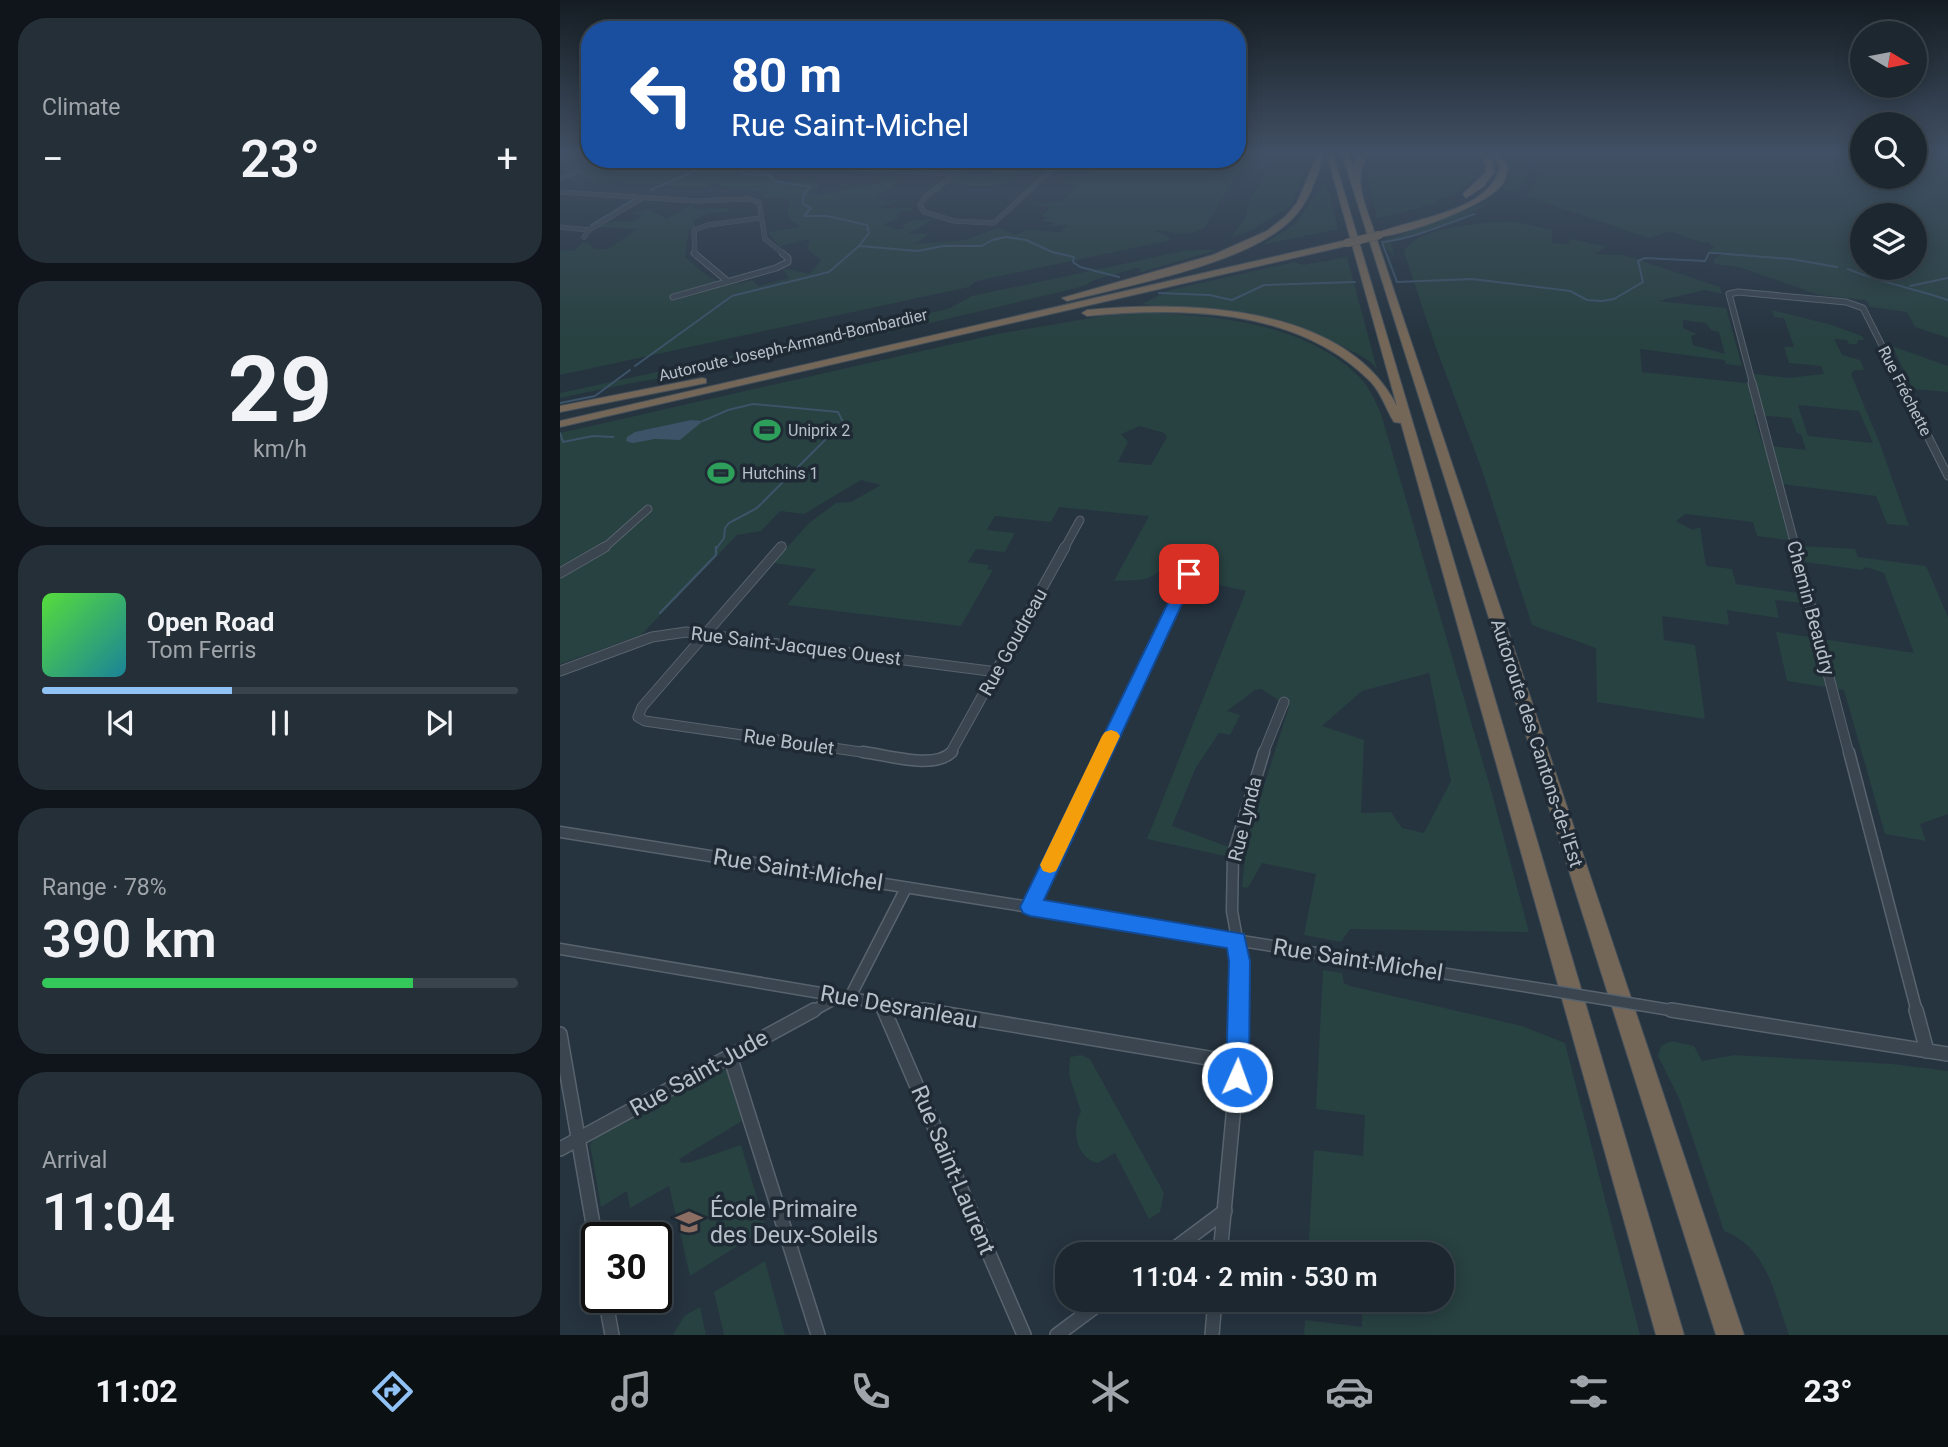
<!DOCTYPE html>
<meta charset="utf-8">
<style>
:root{--surface:#1c2730;--page:#252f38;--text:#f1f3f6;--muted:#a0a5ab;--line:#3a444c;--accent:#91c2f5}
body{margin:0;font-family:Roboto,sans-serif;background:var(--page);color:var(--text);height:100vh;display:flex;flex-direction:column;font-size:26px;white-space:nowrap}
*{box-sizing:border-box;margin:0}
p{font-size:23px;color:var(--muted)}
.icon{flex:none;width:38px;height:38px;fill:none;stroke:currentColor;stroke-width:2;stroke-linecap:round;stroke-linejoin:round}
.map{position:relative;flex:1;overflow:hidden}
.side{display:flex;flex-direction:column;gap:18px;padding:18px;background:#0f151a;width:560px}
.side>*{flex:none}
.top-card{position:absolute;left:21px;top:21px;width:665px;height:147px;border-radius:28px;box-shadow:0 4px 18px #0003,0 0 0 2px var(--line);background:#1a4fa0;color:#fff;overflow:hidden}
.needle{width:46px;rotate:100deg}
.tools{position:absolute;left:1290px;top:21px;display:grid;gap:14px}
.tools a{display:grid;place-items:center;width:77px;height:77px;border-radius:50%;background:var(--surface);box-shadow:0 4px 18px #0003,0 0 0 2px var(--line);font-size:35px}
.speed{position:absolute;left:21px;top:1222px;display:flex;gap:14px;font-size:35px;font-weight:700;text-align:center}
.speed>*{display:grid;place-content:center;width:91px;height:91px;border-radius:50%;background:var(--surface);box-shadow:0 4px 18px #0003,0 0 0 2px var(--line);line-height:1}
.speed .limit{border:4px solid #111;border-radius:10px;background:#fff;color:#111}
.pin{position:absolute;display:grid;place-items:center;width:60px;height:60px;color:#fff;margin:-30px;border-radius:14px;box-shadow:0 4px 10px #0006}
.me{position:absolute;width:77px;margin:-38px;rotate:2deg;stroke-linejoin:round;filter:drop-shadow(0 0 5px #0008)}
.turn{display:flex;align-items:center;gap:24px;height:147px;padding:0 35px;font-size:32px}
.turn .icon{width:91px;height:91px;stroke-width:2.5}
.turn b{display:block;font-size:49px;line-height:60px}
.big{font-size:52px;font-weight:600;line-height:1.1}
.side .card{flex:1;display:flex;flex-direction:column;justify-content:center;gap:10px;min-width:0;padding:0 24px;border-radius:28px;background:var(--page)}
.side .dial{align-items:center;gap:0}
.dial b{font-size:91px;line-height:1}
.song{display:flex;align-items:center;gap:21px}
.cover{width:84px;height:84px;border-radius:10px;background:linear-gradient(135deg,hsl(110 70% 55%),hsl(190 70% 35%))}
.played{height:7px;border-radius:4px;background:linear-gradient(90deg,var(--accent) 40%,var(--line) 40%)}
.keys{display:flex;justify-content:space-around;direction:ltr}
.heat{display:flex;justify-content:space-between;align-items:center;font-size:38px;direction:ltr}
.charge{height:10px;border-radius:5px;background:linear-gradient(90deg,#34c759 78%,var(--line) 0)}
.trip{position:absolute;left:495px;top:1242px;width:399px;height:70px;border-radius:28px;background:var(--surface);box-shadow:0 4px 18px #0003,0 0 0 2px var(--line);font-weight:600;line-height:70px;text-align:center}
.tab-bar{display:flex;height:112px;justify-content:space-around;align-items:center;background:#0b1013;color:var(--muted)}
.tab-bar .icon{width:49px;height:49px}
.tab-bar .on{color:var(--accent)}
.tab-bar b{font-size:32px;color:var(--text)}
main{display:flex;flex:1;min-height:0}
.map>svg:first-child{display:block}
.green{fill:#284141;fill-rule:evenodd}
.water{fill:#3c5368}
.lines{fill:none;stroke-linecap:round;stroke-linejoin:round}
.stream-far1{stroke:#3c5368;stroke-width:2}
.stream{stroke:#3c5368;stroke-width:2.5}
.street-far5-casing{stroke:#58636d;stroke-width:5}
.street-far4-casing{stroke:#58636d;stroke-width:7}
.street-far3-casing{stroke:#58636d;stroke-width:9}
.street-far2-casing{stroke:#58636d;stroke-width:11}
.street-far1-casing{stroke:#58636d;stroke-width:13}
.street-casing{stroke:#58636d;stroke-width:16}
.highway-casing{stroke:#45505a;stroke-width:2}
.street-far5{stroke:#3a4550;stroke-width:4.5}
.street-far4{stroke:#3a4550;stroke-width:5}
.street-far3{stroke:#3a4550;stroke-width:7}
.street-far2{stroke:#3a4550;stroke-width:9}
.street-far1{stroke:#3a4550;stroke-width:10}
.street{stroke:#3a4550;stroke-width:13}
.highway{fill:#756758;fill-rule:evenodd}
.street-bridge-casing{stroke:#58636d;stroke-width:13;stroke-linecap:butt}
.highway-bridge-casing{stroke:#45505a;stroke-width:9;stroke-linecap:butt}
.street-bridge{stroke:#3a4550;stroke-width:10}
.highway-bridge{stroke:#756758;stroke-width:8}
.route{fill:#1a73e8;stroke:#114b97;stroke-width:2}
.slow{fill:#f59e0b}
.labels{text-anchor:middle;dominant-baseline:central;stroke-width:7;stroke-linejoin:round;paint-order:stroke}
.far-street-label{font-size:16px;fill:#b7c0ca;stroke:#1f2a35}
.far-poi-label{font-size:16px;fill:#b7c0ca;stroke:#1f2a35;text-anchor:start}
.street-label{font-size:19px;fill:#b7c0ca;stroke:#1f2a35}
.near-street-label{font-size:23px;fill:#b7c0ca;stroke:#1f2a35}
.near-poi-label{font-size:23px;fill:#b7c0ca;stroke:#1f2a35;text-anchor:start}
</style>
<main>
<section class="side">
<div class="card"><p>Climate</p>
<div class="heat"><a>−</a><b class="big">23°</b><a>+</a></div>
</div>
<div class="card dial"><b>29</b><p>km/h</p></div>
<div class="card">
<div class="song"><i class="cover"></i><div><b>Open Road</b><p>Tom Ferris</p></div></div>
<div class="played"></div>
<div class="keys"><svg class="icon" aria-label="previous" viewBox="0 0 24 24"><path d="M18 5L8 12l10 7zM5 5v14"/></svg><svg class="icon" aria-label="pause" viewBox="0 0 24 24"><path d="M8 5v14M16 5v14"/></svg><svg class="icon" aria-label="next" viewBox="0 0 24 24"><path d="M6 5l10 7-10 7zM19 5v14"/></svg></div>
</div>
<div class="card"><p>Range · 78%</p><b class="big">390 km</b><div class="charge"></div></div>
<div class="card"><p>Arrival</p><b class="big">11:04</b></div>
</section>
<div class="map">
<svg width="1388" height="1335" viewBox="0 0 1388 1335">
<rect width="100%" height="100%" fill="#263440"/>
<g class="green">
<path d="M0,151H30V159H188L179,165L217,172L219,176L211,180L223,184L251,179L253,180L248,184L258,183V188L246,193C265,197 278,191 296,187C311,184 325,183 340,177L339,180L332,183L334,185L316,197L323,201L340,200L319,208H352V211H342L336,216L340,218L324,224L336,230L345,228L342,226L350,221L373,219L348,234H369L355,244L405,240L438,228L456,235L466,230L501,232L507,225L487,226L495,223L481,221L487,218L482,216L491,207L470,204L503,201L509,194L495,191L512,192L518,185L496,182H521L538,165L506,162L509,160L535,162L544,159H613L618,165L629,166L641,159H677V151H691L645,227C631,237 614,233 597,230L595,232L605,234L611,240L417,281L409,287L0,375V250L14,251L22,243H28L35,249H48L78,229L39,227C57,216 67,228 84,215L68,214L88,209L107,219L133,203L132,205L135,206L131,209L168,208L170,212L148,213L133,220L135,226L129,229L125,257C151,278 157,290 192,280L199,286L229,278L223,270L226,269L250,274L261,260L247,249L251,239L219,246L208,232L240,227L228,217L229,198L202,197L210,192L159,187L160,184L152,183L147,186L111,187L90,195L114,185L12,177L21,175L16,173L17,171H0Z"/>
<polygon points="721,151 754,151 731,206 688,232 671,238 686,216 690,199"/>
<path d="M817,151H908L917,159L920,167C910,199 845,211 816,219C816,197 798,168 817,151Z"/>
<polygon points="941,151 956,151 967,165 967,181 956,192 942,189 953,173 949,158"/>
<path d="M965,151H1302V177H1354L1355,151H1388V338L1355,327L1347,312L1310,307L1306,300L1259,295L1182,268L1155,264L1153,259L1163,254L1148,251L1154,248L1149,242H1141L1110,231L1089,238L965,196L974,187L980,172L974,160ZM1302,215H1354V268H1302Z"/>
<path d="M430,169L484,173L480,176L462,173C442,191 413,185 388,184L401,173L427,176L416,181L425,183L437,175Z"/>
<polygon points="766,181 778,229 702,245 735,224"/>
<path d="M930,201C923,212 846,240 831,241L834,257L821,242Z"/>
<path d="M955,222L992,230V243L1007,244L1011,239L1046,247L1034,254L1064,255L1160,287L1162,294L1145,290L1098,301L1166,308L1182,366L1166,364L1164,360L1080,349L1082,372L1195,384L1193,374L1228,378L1264,374L1261,366L1229,363L1224,347H1234L1224,318L1214,317L1212,310L1272,325L1302,336L1304,340H1298L1297,344H1289L1287,340L1274,339L1282,355L1300,360L1304,370H1294L1291,374L1320,444L1349,526L1327,524L1316,496L1214,483L1229,540L1197,536L1193,522L1125,514L1116,521L1133,530L1140,527L1146,566L1172,569L1176,584L1239,593L1242,603L1215,600L1219,618L1167,610L1169,625L1102,616L1104,640L1135,645L1145,719L1037,702L1036,648L972,625L922,470L875,345L844,252C855,226 930,221 955,222ZM1123,320L1146,323L1151,330L1159,332L1165,354L1133,345L1131,336L1137,334L1123,328ZM1238,405L1299,411L1313,443L1248,436ZM1194,415L1231,418L1237,433L1241,434L1246,450L1203,445Z"/>
<path d="M628,250H657L578,273L581,269L577,268L534,280L524,286C413,313 301,341 188,362C125,374 62,384 0,398V393L388,309L412,296Z"/>
<path d="M787,257L817,369C806,356 796,354 782,346C713,310 656,313 582,304L610,290L734,262L743,265Z"/>
<path d="M595,313C664,316 753,326 803,381C811,390 816,403 821,414L931,790L969,932L790,929L781,942L744,935L756,874L702,863L688,888L682,887L687,839L729,707L701,689L695,690L667,711L680,715L670,735L659,733L635,769L612,826L669,847L665,856L587,839L686,591L638,580L647,561L639,556L627,559L621,570C596,564 601,576 584,579C574,581 564,580 554,581L589,516L499,507L491,522L435,516L427,530L455,533L445,552L416,549L408,562L429,565L427,569L433,570L401,626L227,605L256,569L213,563L249,523L276,503L291,502L321,485L301,480L244,514L220,511L201,531L177,535L81,635L0,664V433L437,334L543,316ZM580,426L604,433L607,437L591,465L558,462L568,442L561,434ZM869,673L891,781L864,833L842,828L831,812L801,813L804,740L762,726L802,691Z"/>
<polygon points="1332,346 1388,366 1388,392 1353,389"/>
<polygon points="1240,546 1295,549 1298,557 1366,566 1388,617 1388,814 1360,824 1366,841 1325,834 1284,690 1227,681 1216,632 1354,653 1324,573 1306,567 1302,570 1245,562"/>
<polygon points="763,970 782,973 784,983 790,986 962,1026 1005,1043 1080,1335 744,1335 745,1320 802,1327 802,1300 882,1300 882,1255 748,1255 754,1150 803,1156 805,1115 756,1109"/>
<path d="M1112,1041L1134,1046L1142,1061L1174,1055L1332,1064L1388,1071V1335H1229C1214,1294 1208,1248 1164,1231L1119,1098L1098,1056L1101,1046Z"/>
<path d="M521,1055L530,1059L604,1193L600,1212L589,1219L555,1153L538,1163C516,1159 511,1128 521,1112L509,1075L510,1057Z"/>
<polygon points="160,1068 167,1071 182,1121 119,1159 122,1163 131,1162 181,1145 206,1228 130,1276 109,1186 70,1208 67,1191 41,1207 30,1144 37,1136"/>
<polygon points="205,1261 225,1335 164,1335 154,1292"/>
<polygon points="140,1307 146,1335 113,1335 124,1316"/>
</g>
<polygon class="water" points="131,420 143,421 120,440 95,439 73,443 66,441 67,437 75,432"/>
<g class="lines">
<g class="stream-far1">
<polyline points="167,159 184,174 210,175 213,181 250,187 243,196 243,204 251,208 244,216 267,216 307,225 309,233 299,246 358,251 383,246 422,246 432,240 446,237 466,240 492,252 514,257 513,262 520,267 559,277"/>
<polyline points="91,190 139,169 169,161"/>
<path d="M915,214C885,224 853,239 822,242L837,282L912,279L1010,291L1027,300L1042,301L1054,299L1083,282L1078,261L1085,258L1145,261L1149,253H1155L1231,259L1277,267"/>
<polyline points="31,225 74,199"/>
<path d="M1288,269C1321,283 1354,288 1388,300"/>
<polyline points="1350,286 1388,278"/>
<polyline points="599,293 649,295 672,300 704,285 795,282"/>
<polyline points="75,366 172,296 269,272 299,246"/>
<polyline points="0,403 35,396 70,370"/>
<polyline points="143,421 168,410 193,404 278,412 283,422 197,508 169,523 165,528 164,538 156,549"/>
<polyline points="0,433 3,442 33,436 53,437"/>
</g>
<polyline class="stream" points="100,613 156,555 156,547"/>
<defs>
<g id="street-far5">
<polyline points="249,159 301,169 394,174"/>
<polyline points="414,159 365,197 360,205 364,212 394,221 434,223 503,159"/>
<polyline points="452,159 500,162"/>
<polyline points="0,179 18,171"/>
<polyline points="0,192 136,201 188,199 199,202 205,239 225,255"/>
<polyline points="0,227 29,230"/>
<polyline points="24,237 29,230 82,198"/>
<polyline points="135,255 134,230 148,225 200,218"/>
</g>
<g id="street-far4">
<polyline points="134,253 166,280"/>
<polyline points="113,297 216,268 228,262 228,258 222,253"/>
<polyline points="1193,385 1169,294 1178,292 1286,302 1303,308 1342,385"/>
</g>
<g id="street-far3">
<polyline points="1192,383 1236,549"/>
<polyline points="1341,383 1388,476"/>
<polyline points="43,549 88,509"/>
<polyline points="220,549 222,546"/>
<polyline points="504,549 520,520"/>
</g>
<g id="street-far2">
<polyline points="221,547 82,707 78,717 85,721 315,754"/>
<polyline points="1235,547 1289,754"/>
<polyline points="0,573 45,547"/>
<polyline points="0,671 92,637 126,632 437,672"/>
<polyline points="390,754 505,547"/>
<polyline points="543,754 629,574"/>
<polyline points="703,754 724,702"/>
</g>
<g id="street-far1">
<path d="M303,752C327,755 374,770 392,752"/>
<polyline points="1289,752 1357,1012"/>
<polyline points="0,832 988,990"/>
<polyline points="470,907 544,752"/>
<polyline points="0,949 373,1012"/>
<polyline points="289,999 346,888"/>
<polyline points="322,1005 325,1012"/>
<polyline points="1080,1005 1122,1012"/>
<polyline points="251,1012 278,997"/>
<polyline points="679,1012 680,955 672,911 673,854 704,752"/>
</g>
<g id="street">
<polyline points="324,1010 464,1335"/>
<polyline points="363,1010 678,1063"/>
<polyline points="1111,1010 1388,1054"/>
<polyline points="1356,1010 1367,1051"/>
<polyline points="0,1034 37,1247"/>
<polyline points="170,1056 258,1335"/>
<polyline points="0,1149 254,1010"/>
<polyline points="606,1255 665,1211"/>
<polyline points="660,1255 678,1063 679,1010"/>
<polyline points="45,1297 52,1335"/>
<polyline points="497,1335 544,1300"/>
<polyline points="652,1335 655,1300"/>
</g>
<g id="highway">
<path d="M759,151H765C758,174 750,201 733,218C689,264 569,285 507,301L502,298L653,255L707,231L726,216L737,203Z"/>
<path d="M766,151H772L1124,1335H1096L841,423L834,422C826,409 821,392 810,381C737,308 623,307 527,316L522,313L527,310C626,301 784,303 837,406Z"/>
<path d="M781,151H787L794,170L795,160L803,151H810C790,177 806,206 815,234C852,218 929,213 940,167L930,151H936L948,167C946,172 946,179 943,183C929,205 842,237 816,237L1184,1335H1156Z"/>
<polygon points="915,151 922,151 932,161 934,172 924,186 906,198 903,194 926,172 925,162"/>
<polygon points="787,240 791,243 790,245 0,427 0,421"/>
<polygon points="142,378 146,379 146,383 0,412 0,406"/>
</g>
</defs>
<use href="#street-far5" class="street-far5-casing"/>
<use href="#street-far4" class="street-far4-casing"/>
<use href="#street-far3" class="street-far3-casing"/>
<use href="#street-far2" class="street-far2-casing"/>
<use href="#street-far1" class="street-far1-casing"/>
<use href="#street" class="street-casing"/>
<use href="#highway" class="highway-casing"/>
<use href="#street-far5" class="street-far5"/>
<use href="#street-far4" class="street-far4"/>
<use href="#street-far3" class="street-far3"/>
<use href="#street-far2" class="street-far2"/>
<use href="#street-far1" class="street-far1"/>
<use href="#street" class="street"/>
<use href="#highway" class="highway"/>
<defs>
<polyline id="street-bridge" points="988,990 1080,1005"/>
<polyline id="highway-bridge" points="787,243 819,235"/>
</defs>
<use href="#street-bridge" class="street-bridge-casing"/>
<use href="#highway-bridge" class="highway-bridge-casing"/>
<use href="#street-bridge" class="street-bridge"/>
<use href="#highway-bridge" class="highway-bridge"/>
</g>
<linearGradient id="sky" x2="0" y2="1"><stop stop-color="#151d23"/><stop offset="0.45" stop-color="#415064"/><stop offset="1" stop-color="#415064" stop-opacity="0"/></linearGradient>
<rect width="1388" height="338" fill="url(#sky)"/>
<polygon class="route" points="629,569 636,574 484,900 684,934 690,961 689,1077 685,1085 677,1089 669,1085 666,1077 669,961 667,948 470,916 463,913 460,907 622,574"/>
<polygon class="slow" points="551,730 557,732 560,736 499,865 496,871 490,873 483,871 480,865 542,736 545,732"/>
<defs>
<symbol id="stadium-bare" viewBox="-9 -9 18 18"><path d="M0-5a6.5 5 0 1 0 0 10a6.5 5 0 1 0 0-10ZM-3.5-1.8h7v3.6h-7Z" fill="#2e9e5b" stroke="#1f2a35" stroke-width="2.5" paint-order="stroke"/></symbol>
<symbol id="school-bare" viewBox="-9 -9 18 18"><path d="M0-5L7-2L0 1L-7-2ZM-4 1L0 2.5L4 1V4Q0 6-4 4Z" fill="#8d6e63" stroke="#1f2a35" stroke-width="2.5" paint-order="stroke"/></symbol>
</defs>
<g fill-rule="evenodd">
<use href="#stadium-bare" x="188" y="411" width="38" height="38"/>
<use href="#stadium-bare" x="142" y="454" width="38" height="38"/>
<use href="#school-bare" x="110" y="1203" width="38" height="38"/>
</g>
<g class="labels">
<g class="far-street-label">
<text transform="translate(233 345) rotate(-13)">Autoroute Joseph-Armand-Bombardier</text>
<text transform="translate(1345 391) rotate(63)">Rue Fréchette</text>
</g>
<g class="far-poi-label">
<text x="228" y="430">Uniprix 2</text>
<text x="182" y="473">Hutchins 1</text>
</g>
<g class="street-label">
<text transform="translate(1251 608) rotate(75)">Chemin Beaudry</text>
<text transform="translate(453 642) rotate(-61)">Rue Goudreau</text>
<text transform="translate(236 646) rotate(7)">Rue Saint-Jacques Ouest</text>
<text transform="translate(229 742) rotate(8)">Rue Boulet</text>
<text transform="translate(977 743) rotate(72)">Autoroute des Cantons-de-l'Est</text>
<text transform="translate(685 819) rotate(-76)">Rue Lynda</text>
</g>
<g class="near-street-label">
<text transform="translate(238 870) rotate(9)">Rue Saint-Michel</text>
<text transform="translate(798 960) rotate(9)">Rue Saint-Michel</text>
<text transform="translate(339 1007) rotate(10)">Rue Desranleau</text>
<text transform="translate(139 1073) rotate(-29)">Rue Saint-Jude</text>
<text transform="translate(393 1170) rotate(67)">Rue Saint-Laurent</text>
</g>
<g class="near-poi-label">
<text x="150" y="1209">École Primaire<tspan x="150" dy="26">des Deux-Soleils</tspan></text>
</g>
</g>
</svg>
<div class="tools">
<a><svg class="needle" viewBox="-14 -14 28 28"><path d="M0-13l5 13h-10z" fill="#e53935"/><path d="M0 13l5-13h-10z" fill="#a0a5ab"/></svg></a>
<a><svg class="icon" aria-label="search" viewBox="0 0 24 24"><circle cx="10" cy="10" r="6"/><path d="M15 15l6 6"/></svg></a>
<a><svg class="icon" aria-label="layers" viewBox="0 0 24 24"><path d="M12 4l9 5-9 5-9-5zM3 14l9 5 9-5"/></svg></a>
</div>
<div class="speed"><div class="limit">30</div></div>
<div class="pin" style="left:629px;top:574px;background:#d93025"><svg class="icon" aria-label="arrive" viewBox="0 0 24 24"><path d="M6 21V4h12l-3 4 3 4H6"/></svg></div>
<svg class="me" style="left:677px;top:1077px" viewBox="-20 -20 40 40"><circle r="17" fill="#1a73e8" stroke="#fff" stroke-width="3"/><path d="M0-11L8 9 0 5-8 9z" fill="#fff"/></svg>
<div class="trip">11:04 · 2 min · 530 m</div>
<div class="top-card">
<div class="turn"><svg class="icon" aria-label="left" viewBox="0 0 24 24"><path d="M17 20v-9H6M10 6l-5 5 5 5"/></svg><div><b>80 m</b>Rue Saint-Michel</div></div>
</div>
</div>
</main>
<nav class="tab-bar">
<b>11:02</b>
<svg class="icon on" aria-label="directions" viewBox="0 0 24 24"><path d="M12 3l9 9-9 9-9-9zM9 14v-3h6M13 9l2 2-2 2"/></svg>
<svg class="icon" aria-label="music" viewBox="0 0 24 24"><path d="M9 18V5l10-2v13"/><circle cx="6" cy="18" r="3"/><circle cx="16" cy="16" r="3"/></svg>
<svg class="icon" aria-label="phone" viewBox="0 0 24 24"><path d="M5 4h4l2 5-3 2q2 4 5 5l2-3 5 2v4C11 20 4 13 5 4z"/></svg>
<svg class="icon" aria-label="climate" viewBox="0 0 24 24"><path d="M12 3v18M4 7l16 10M4 17L20 7"/></svg>
<svg class="icon" aria-label="car" viewBox="0 0 24 24"><path d="M5 17H2v-5l4-1 3-4h7l3 4 3 1v5h-3M9 17h6M6 11h13"/><circle cx="7" cy="17" r="2"/><circle cx="17" cy="17" r="2"/></svg>
<svg class="icon" aria-label="filters" viewBox="0 0 24 24"><path d="M4 7h16M4 17h16"/><circle cx="9" cy="7" r="2"/><circle cx="15" cy="17" r="2"/></svg>
<b>23°</b>
</nav>
